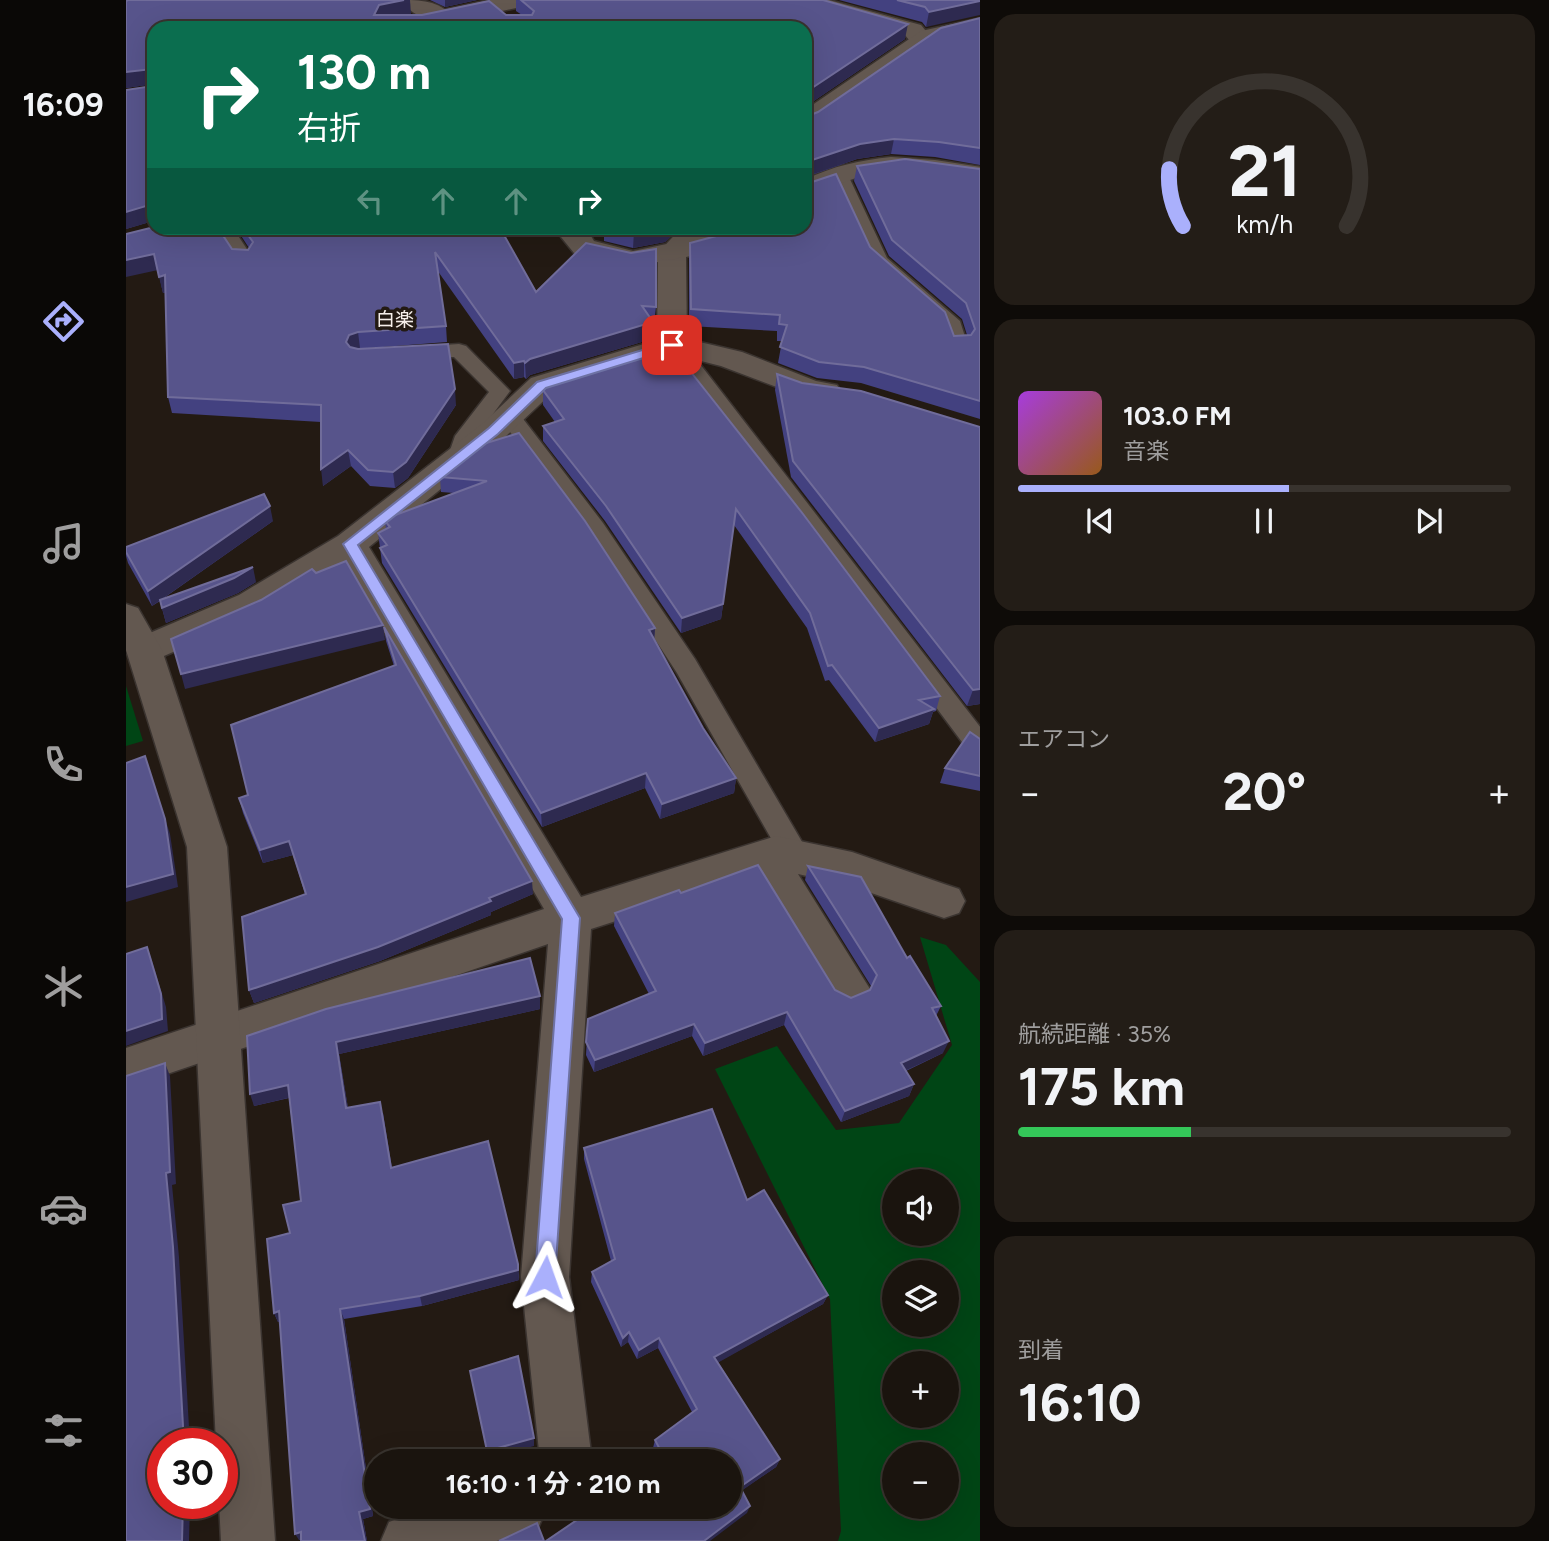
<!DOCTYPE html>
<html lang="ja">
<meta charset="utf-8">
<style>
:root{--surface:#1a140e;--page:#231d17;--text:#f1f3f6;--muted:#9f9e9e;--line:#38332e;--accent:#aab0fc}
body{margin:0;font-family:Figtree,"Noto Sans JP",sans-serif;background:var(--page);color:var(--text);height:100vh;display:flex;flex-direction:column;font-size:26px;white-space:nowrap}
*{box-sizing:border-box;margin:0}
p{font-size:23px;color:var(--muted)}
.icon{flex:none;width:38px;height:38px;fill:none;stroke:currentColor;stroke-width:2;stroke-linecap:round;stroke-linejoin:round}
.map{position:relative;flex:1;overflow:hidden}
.panel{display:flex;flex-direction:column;gap:14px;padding:14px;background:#0e0b08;width:569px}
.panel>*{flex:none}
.guide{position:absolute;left:21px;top:21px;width:665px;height:214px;border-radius:21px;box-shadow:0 7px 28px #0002,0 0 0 2px var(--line);background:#0b6e4f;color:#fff;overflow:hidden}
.tools{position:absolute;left:756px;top:1169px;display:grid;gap:14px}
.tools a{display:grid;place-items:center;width:77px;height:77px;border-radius:50%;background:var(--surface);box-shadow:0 7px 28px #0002,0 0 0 2px var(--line);font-size:35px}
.speed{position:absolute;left:21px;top:1428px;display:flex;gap:14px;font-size:35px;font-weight:700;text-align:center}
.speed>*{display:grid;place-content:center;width:91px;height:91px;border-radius:50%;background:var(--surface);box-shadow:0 7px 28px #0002,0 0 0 2px var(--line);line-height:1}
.speed .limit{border:10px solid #d22;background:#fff;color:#111}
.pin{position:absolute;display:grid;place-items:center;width:60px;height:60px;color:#fff;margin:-30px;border-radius:14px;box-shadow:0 4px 10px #0006}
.me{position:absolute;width:77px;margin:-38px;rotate:4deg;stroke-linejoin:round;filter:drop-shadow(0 0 5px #0008)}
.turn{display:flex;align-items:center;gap:24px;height:147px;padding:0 35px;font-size:32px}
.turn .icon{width:91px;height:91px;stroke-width:2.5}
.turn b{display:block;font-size:49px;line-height:60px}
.lanes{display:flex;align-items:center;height:66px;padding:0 35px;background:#0003;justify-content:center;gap:35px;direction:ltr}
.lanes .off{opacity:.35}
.big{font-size:52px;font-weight:700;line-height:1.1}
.panel .tile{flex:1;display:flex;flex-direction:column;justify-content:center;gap:10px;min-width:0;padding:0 24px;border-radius:21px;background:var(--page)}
.panel .dial{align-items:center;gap:0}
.dial svg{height:182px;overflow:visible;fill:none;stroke:var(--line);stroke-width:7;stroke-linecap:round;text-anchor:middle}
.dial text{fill:var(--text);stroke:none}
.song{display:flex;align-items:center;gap:21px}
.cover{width:84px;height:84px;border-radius:10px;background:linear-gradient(135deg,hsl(280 70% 55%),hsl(30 70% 35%))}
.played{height:7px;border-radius:4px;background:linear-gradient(90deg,var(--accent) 55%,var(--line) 55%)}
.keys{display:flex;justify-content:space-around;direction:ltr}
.heat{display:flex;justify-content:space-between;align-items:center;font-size:38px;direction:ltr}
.charge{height:10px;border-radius:5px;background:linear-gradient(90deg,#34c759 35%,var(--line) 0)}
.trip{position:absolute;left:238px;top:1449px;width:378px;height:70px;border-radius:35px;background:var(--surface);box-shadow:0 7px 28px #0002,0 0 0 2px var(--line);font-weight:700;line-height:70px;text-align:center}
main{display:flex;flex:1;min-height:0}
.dock{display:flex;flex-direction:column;width:126px;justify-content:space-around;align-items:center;background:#0a0806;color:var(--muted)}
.dock .icon{width:49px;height:49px}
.dock .active{color:var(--accent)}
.dock b{font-size:32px;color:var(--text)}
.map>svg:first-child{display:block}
.green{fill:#004515;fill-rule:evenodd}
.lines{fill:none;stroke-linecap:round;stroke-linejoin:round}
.service-casing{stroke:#3b3430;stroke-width:3}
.minor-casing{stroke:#3b3430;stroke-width:3}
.tertiary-casing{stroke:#3b3430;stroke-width:3}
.service{fill:#635850;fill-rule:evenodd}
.minor{fill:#635850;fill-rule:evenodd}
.tertiary{fill:#635850;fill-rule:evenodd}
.wall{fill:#434180}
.shaded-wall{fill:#2e2a50}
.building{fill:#57548b;stroke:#706c9a;stroke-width:2}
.route{fill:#aab0fc;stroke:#6e72a4;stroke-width:2}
.labels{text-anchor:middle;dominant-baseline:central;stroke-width:7;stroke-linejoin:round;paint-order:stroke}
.far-neighbourhood-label{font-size:19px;fill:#f6efea;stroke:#231a13}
</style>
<main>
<nav class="dock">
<b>16:09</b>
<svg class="icon active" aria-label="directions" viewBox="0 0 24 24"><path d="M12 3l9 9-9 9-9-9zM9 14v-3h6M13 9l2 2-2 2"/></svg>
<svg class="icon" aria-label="music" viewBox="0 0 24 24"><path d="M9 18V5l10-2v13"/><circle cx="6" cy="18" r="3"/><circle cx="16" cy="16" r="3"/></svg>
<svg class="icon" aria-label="phone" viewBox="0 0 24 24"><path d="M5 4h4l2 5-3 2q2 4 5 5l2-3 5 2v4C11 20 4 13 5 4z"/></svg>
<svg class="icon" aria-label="climate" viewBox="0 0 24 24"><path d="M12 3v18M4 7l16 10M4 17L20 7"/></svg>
<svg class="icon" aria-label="car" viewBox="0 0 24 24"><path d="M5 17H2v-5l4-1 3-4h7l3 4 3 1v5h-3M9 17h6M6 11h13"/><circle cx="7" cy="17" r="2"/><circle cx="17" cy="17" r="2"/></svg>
<svg class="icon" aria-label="filters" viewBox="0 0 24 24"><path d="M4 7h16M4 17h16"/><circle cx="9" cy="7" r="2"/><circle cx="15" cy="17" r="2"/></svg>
</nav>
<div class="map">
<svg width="855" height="1541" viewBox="0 0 855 1541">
<rect width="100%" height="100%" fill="#231a13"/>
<g class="green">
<polygon points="0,686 17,741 0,746"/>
<path d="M794,937L820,945L854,982V1541H712L715,1531L704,1299L589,1069L651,1046L710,1130L773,1123L826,1045ZM768,1181H821V1234H768ZM768,1272H821V1325H768ZM768,1363H821V1416H768ZM768,1454H821V1507H768Z"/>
</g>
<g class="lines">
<defs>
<g id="service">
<polygon points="713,170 722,175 761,258 834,321 842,346 839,350 825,350 817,327 743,261 704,175"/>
<polygon points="89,228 107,228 128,260 125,264 111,264"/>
<polygon points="546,339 553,341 567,355 855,728 855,750 836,742 553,363 536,345 539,341"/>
<polygon points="333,344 340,346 384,391 350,437 340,464 332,466 324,464 321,459 329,436 363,392 328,357 281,357 278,353 281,349 288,347"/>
<polygon points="383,409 391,411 477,523 569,659 679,847 683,855 679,863 669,866 659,863 551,673 461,535 372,416 375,411"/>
</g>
<g id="minor">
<path d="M274,0C293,0 314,0 326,17L323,22C308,26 283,13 274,0Z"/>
<path d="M666,0H703L795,25L808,41L804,46C791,49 787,45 779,35L669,5Z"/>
<path d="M765,157L809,160L855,167V183C814,175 770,167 730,178C712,183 697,194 679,198V180C706,166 735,160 765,157Z"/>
<path d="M433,228H460L468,241L507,251L579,236L594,228H626C615,248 581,252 560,257L561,339L616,352L690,381L711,385L715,392L711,399L700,402L685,400L595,366L547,354L427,392L378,438L243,547L455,897L650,836L726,852L818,884L833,889L839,901L833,913L818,918L725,886L672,874L744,989L737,1002L722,1008L707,1002L630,876L465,929L443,1277L466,1461H414L395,1277L422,944L0,1088V1048L418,909L218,563L137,613L31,659L18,663L5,659L0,650L5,641L113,595L212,536L356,424L405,378L531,340L532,262L507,267L448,253L435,237Z"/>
<polygon points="305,1507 421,1507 413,1526 371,1541 255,1541 263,1522"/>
</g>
<g id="tertiary">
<polygon points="364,0 407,0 404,5 296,28 251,28 255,23"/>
<polygon points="855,18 855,32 811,41 688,126 679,129 679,110 795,31"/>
<path d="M555,228H584C572,245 557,264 536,259L532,253Z"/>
<polygon points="0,604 12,608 36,650 101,847 149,1541 95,1541 93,1503 96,1503 96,1444 90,1444 61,847 0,650"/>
</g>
</defs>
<use href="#service" class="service-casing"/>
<use href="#minor" class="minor-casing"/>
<use href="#tertiary" class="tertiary-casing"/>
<use href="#service" class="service"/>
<use href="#minor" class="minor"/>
<use href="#tertiary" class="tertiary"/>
</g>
<g class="wall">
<polygon points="0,0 285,14 280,15 396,15 390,11 390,0 697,0 779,39 679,107 28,28 28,222 27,221 0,229 27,86 27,84 0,88"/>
<polygon points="304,0 351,0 319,7"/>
<polygon points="713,0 854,0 800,27 796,22"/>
<polygon points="854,18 854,165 809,157 765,154 731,159 680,177 680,184 710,174 744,247 819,312 828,336 841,335 836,319 763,256 728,181 731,166 779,159 854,169 854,419 735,383 691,378 652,363 656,341 651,341 651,331 563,326 563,259 564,243 609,231 614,228 679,228 679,114 682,116 692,112 815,28"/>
<polygon points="110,228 381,228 375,229 410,292 530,307 526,339 404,375 400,379 398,377 388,379 311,270 320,326 321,342 231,349 330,405 282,478 269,488 244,486 225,466 197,486 195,422 46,413 42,397 40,292 37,293 32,270 106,249 122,250 123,248"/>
<polygon points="478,228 553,228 539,242 507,248 478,241"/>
<polygon points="542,343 814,696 810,711 807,712 803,724 749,742 703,680 699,681 681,628 608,525 595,619 555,633 479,521 417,441 417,426 429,422 417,405 417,390"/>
<polygon points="651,374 676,383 854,704 841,706 665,477 649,390"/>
<polygon points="354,445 529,628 528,639 577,728 610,778 608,793 534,819 519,788 416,827 256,563 252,533 260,529 259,521 328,493 315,492 314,477"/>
<polygon points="147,521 35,600 130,582 112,593 40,623 34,601 26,606 2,563 0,556 0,547"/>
<polygon points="258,627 407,894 365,912 365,915 254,961 128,1003 123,990 179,894 167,855 137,863 117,813 113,798 122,795 268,666 260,641"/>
<polygon points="854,739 854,791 814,783 819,768"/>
<polygon points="682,866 781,958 815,1006 810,1016 817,1053 780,1071 788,1084 783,1096 715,1122 658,1025 577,1056 566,1036 468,1072 460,1055 462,1019 523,994 488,926 489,913 555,893 709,990 725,998 744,990 745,986 679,880"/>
<polygon points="414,996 414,1009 213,1054 222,1108 257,1113 266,1168 392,1264 393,1280 296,1306 218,1319 247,1516 237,1519 241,1541 175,1541 175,1540 173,1540 154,1322 152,1322 148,1313 164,1233 175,1201 163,1098 128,1106 121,1036"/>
<polygon points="458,1148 621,1200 702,1295 697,1304 592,1362 654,1459 650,1467 616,1490 621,1513 604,1461 534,1461 527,1448 529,1440 566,1412 532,1348 511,1359 502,1342 495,1347 465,1282 466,1272 485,1261 458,1159"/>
</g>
<g class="shaded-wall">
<polygon points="278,0 284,0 285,14 254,20 248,15 253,5"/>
<polygon points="319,0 351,0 319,7"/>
<polygon points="854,1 854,15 800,27 803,12"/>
<polygon points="782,24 779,39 679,107 680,92"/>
<polygon points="26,69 28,84 0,88 0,72"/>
<polygon points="768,139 765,154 731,159 679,177 680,162 734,144"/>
<polygon points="23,205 27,221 0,229 0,212"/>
<polygon points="531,228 553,228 539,242 507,248 508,232"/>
<polygon points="28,254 32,270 0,277 0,260"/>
<polygon points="39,275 43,291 37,293 33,277"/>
<polygon points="527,322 526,339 404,375 400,379 399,363 404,359"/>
<polygon points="232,332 234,348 225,351 220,342 223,335"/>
<polygon points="398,361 398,377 388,379 388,363"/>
<polygon points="329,389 330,405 282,478 269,488 267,472"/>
<polygon points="222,450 225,466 197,486 195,469"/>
<polygon points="144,506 147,521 26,606 22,591"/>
<polygon points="610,509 595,619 555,633 556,618"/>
<polygon points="127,567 130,582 112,593 40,623 36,608"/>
<polygon points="257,625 259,640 59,689 55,674"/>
<polygon points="529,628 528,643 523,630"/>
<polygon points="854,689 854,704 841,706 847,690"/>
<polygon points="808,709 803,724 749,742 753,728"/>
<polygon points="19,756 44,834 52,887 0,902 0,887"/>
<polygon points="520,773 519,788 416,827 415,813"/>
<polygon points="610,778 608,793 534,819 536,804"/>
<polygon points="163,841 167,855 137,863 134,850"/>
<polygon points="406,881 407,894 365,912 365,915 254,961 128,1003 123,990 363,898"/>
<polygon points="21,947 26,961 40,1007 42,1031 0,1046 0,1031"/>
<polygon points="414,996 414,1009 213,1054 224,1120 220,1108 210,1042"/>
<polygon points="661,1012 658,1025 577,1056 579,1043"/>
<polygon points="568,1024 566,1036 468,1072 469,1060"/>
<polygon points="823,1041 817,1053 770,1075 775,1063"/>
<polygon points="39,1063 44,1076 50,1184 46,1185 53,1257 64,1444 58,1444 40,1173"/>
<polygon points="788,1084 783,1096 715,1122 719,1111"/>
<polygon points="162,1085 166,1097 128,1106 124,1094"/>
<polygon points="392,1270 393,1280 296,1306 294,1296"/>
<polygon points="702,1295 697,1304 586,1366 588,1357"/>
<polygon points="214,1309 218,1319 247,1516 237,1519 241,1541 239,1541 233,1512"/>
<polygon points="153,1311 158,1321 152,1322 148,1313"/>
<polygon points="503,1332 502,1342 495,1347 497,1338"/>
<polygon points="533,1338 532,1348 511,1359 513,1350"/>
<polygon points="408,1438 408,1446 362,1459 361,1451"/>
<polygon points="654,1459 650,1467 611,1494 614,1487"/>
<polygon points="57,1503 64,1503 63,1541 56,1541"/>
<polygon points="624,1506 621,1513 584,1541 578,1541"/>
<polygon points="175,1532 179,1538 173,1540 169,1534"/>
</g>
<g class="building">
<polygon points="2,0 278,0 253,5 248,15 296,15 363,1 380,15 406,15 408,11 395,0 697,0 782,24 680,92 679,105 679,28 28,28 28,209 23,205 0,212 0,90 27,86 26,69 0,72 0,1"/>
<polygon points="771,0 854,0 854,1 803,12 799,7"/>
<polygon points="854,18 854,148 813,142 768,139 734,144 680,162 680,184 710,174 744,247 819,312 828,336 845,335 849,329 840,303 766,240 731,166 779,159 854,169 854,401 738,367 693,362 654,347 661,325 653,324 654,315 565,309 564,243 609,231 614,228 679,228 679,114 682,116 692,112 815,28"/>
<polygon points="28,227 28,228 92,228 106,249 122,250 127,242 117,228 374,228 410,292 460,243 505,253 530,249 530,307 516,306 527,322 404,359 399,363 398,361 388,363 309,252 320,326 232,332 223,335 220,342 224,347 232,349 322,344 329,389 280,462 267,472 242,470 222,450 195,469 195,405 42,397 39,275 33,277 28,254 0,260 0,234"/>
<polygon points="489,228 531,228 508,232"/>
<polygon points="542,343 677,514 814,696 793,700 808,709 753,728 706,665 702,666 684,613 610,509 597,604 556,618 480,506 417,426 438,419 417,390 428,379"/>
<polygon points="651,374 676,383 735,391 854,427 854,689 847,690 667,461"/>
<polygon points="393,433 459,521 529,628 523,630 577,728 610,778 536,804 520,773 415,813 254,548 261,545 252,533 264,527 259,521 264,517 361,481 314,477 354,445"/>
<polygon points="138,494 144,506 22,591 0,552 0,547"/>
<polygon points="220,561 257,625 55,674 45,639 135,600 186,569 190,573"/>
<polygon points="127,567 108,578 36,608 34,600"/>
<polygon points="258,627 406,881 363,898 365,901 252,947 123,990 116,917 180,894 163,841 134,850 113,798 122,795 105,725 270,665"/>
<polygon points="844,732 854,739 854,776 819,768"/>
<polygon points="19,756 39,819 47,874 0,887 0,763"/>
<polygon points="632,865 709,990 725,998 744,990 751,975 682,866 735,877 781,958 784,956 815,1006 806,1008 823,1041 775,1063 788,1084 719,1111 661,1012 579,1043 568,1024 469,1060 460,1042 462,1019 530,991 489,913 553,890 555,893"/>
<polygon points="21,947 35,994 36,1019 0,1031 0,954"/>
<polygon points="404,958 414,996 210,1042 220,1108 254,1102 265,1168 362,1141 392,1264 392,1270 294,1296 214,1309 244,1509 233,1512 239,1541 175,1541 175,1532 169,1534 153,1311 148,1313 141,1239 164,1233 157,1205 175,1201 162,1085 124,1094 121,1036 200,1009"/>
<polygon points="39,1063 44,1172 40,1173 47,1247 58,1444 37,1444 37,1503 57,1503 56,1541 0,1541 0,1076"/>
<polygon points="586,1109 621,1200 638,1190 702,1295 588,1357 654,1459 614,1487 624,1506 578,1541 420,1541 470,1507 604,1507 604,1461 535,1461 539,1459 529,1440 571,1409 533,1338 513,1350 503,1332 497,1338 466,1272 489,1259 458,1148"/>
<polygon points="392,1356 408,1438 361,1451 344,1371"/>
<polygon points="411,1523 418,1541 373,1541"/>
</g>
<polygon class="route" points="546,341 550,342 550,348 420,388 372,434 232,545 454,918 429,1277 426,1284 419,1287 412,1284 409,1277 436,919 217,544 363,428 411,382"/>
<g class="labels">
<g class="far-neighbourhood-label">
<text x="269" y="319">白楽</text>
</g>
</g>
</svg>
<div class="tools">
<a><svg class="icon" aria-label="sound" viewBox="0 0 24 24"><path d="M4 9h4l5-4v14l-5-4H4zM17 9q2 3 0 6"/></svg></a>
<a><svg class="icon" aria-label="layers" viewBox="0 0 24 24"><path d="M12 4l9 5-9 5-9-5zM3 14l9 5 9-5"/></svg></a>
<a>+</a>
<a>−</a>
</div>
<div class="speed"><div class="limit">30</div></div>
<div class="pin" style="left:546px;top:345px;background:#d93025"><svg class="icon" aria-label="arrive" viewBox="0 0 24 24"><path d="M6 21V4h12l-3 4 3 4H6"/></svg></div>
<svg class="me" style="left:419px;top:1277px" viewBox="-20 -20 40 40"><path d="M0-17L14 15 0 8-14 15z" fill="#aab0fc" stroke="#fff" stroke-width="4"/></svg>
<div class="trip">16:10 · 1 分 · 210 m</div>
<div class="guide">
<div class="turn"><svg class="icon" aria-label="right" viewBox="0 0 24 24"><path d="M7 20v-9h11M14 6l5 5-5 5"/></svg><div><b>130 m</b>右折</div></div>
<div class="lanes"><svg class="icon off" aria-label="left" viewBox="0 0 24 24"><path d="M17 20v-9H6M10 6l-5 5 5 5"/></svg><svg class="icon off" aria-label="ahead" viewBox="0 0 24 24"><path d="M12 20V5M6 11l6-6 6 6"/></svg><svg class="icon off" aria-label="ahead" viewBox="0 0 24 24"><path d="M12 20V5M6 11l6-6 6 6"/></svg><svg class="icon" aria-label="right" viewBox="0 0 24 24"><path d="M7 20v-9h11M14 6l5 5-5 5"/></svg></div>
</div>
</div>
<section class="panel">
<div class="tile dial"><svg viewBox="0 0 100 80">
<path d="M14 69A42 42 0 1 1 86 69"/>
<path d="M14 69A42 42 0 0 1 8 44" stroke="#aab0fc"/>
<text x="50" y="56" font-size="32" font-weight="700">21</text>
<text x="50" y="72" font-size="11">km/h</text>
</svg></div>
<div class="tile">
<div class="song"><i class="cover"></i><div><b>103.0 FM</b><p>音楽</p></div></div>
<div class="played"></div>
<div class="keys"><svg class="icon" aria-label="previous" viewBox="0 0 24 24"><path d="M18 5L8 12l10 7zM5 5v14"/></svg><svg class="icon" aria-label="pause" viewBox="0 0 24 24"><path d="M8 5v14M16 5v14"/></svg><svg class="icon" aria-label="next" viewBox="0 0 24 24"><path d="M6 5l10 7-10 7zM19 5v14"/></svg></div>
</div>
<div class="tile"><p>エアコン</p>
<div class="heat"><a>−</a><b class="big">20°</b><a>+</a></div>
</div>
<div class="tile"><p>航続距離 · 35%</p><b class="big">175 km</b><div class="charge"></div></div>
<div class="tile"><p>到着</p><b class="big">16:10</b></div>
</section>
</main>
